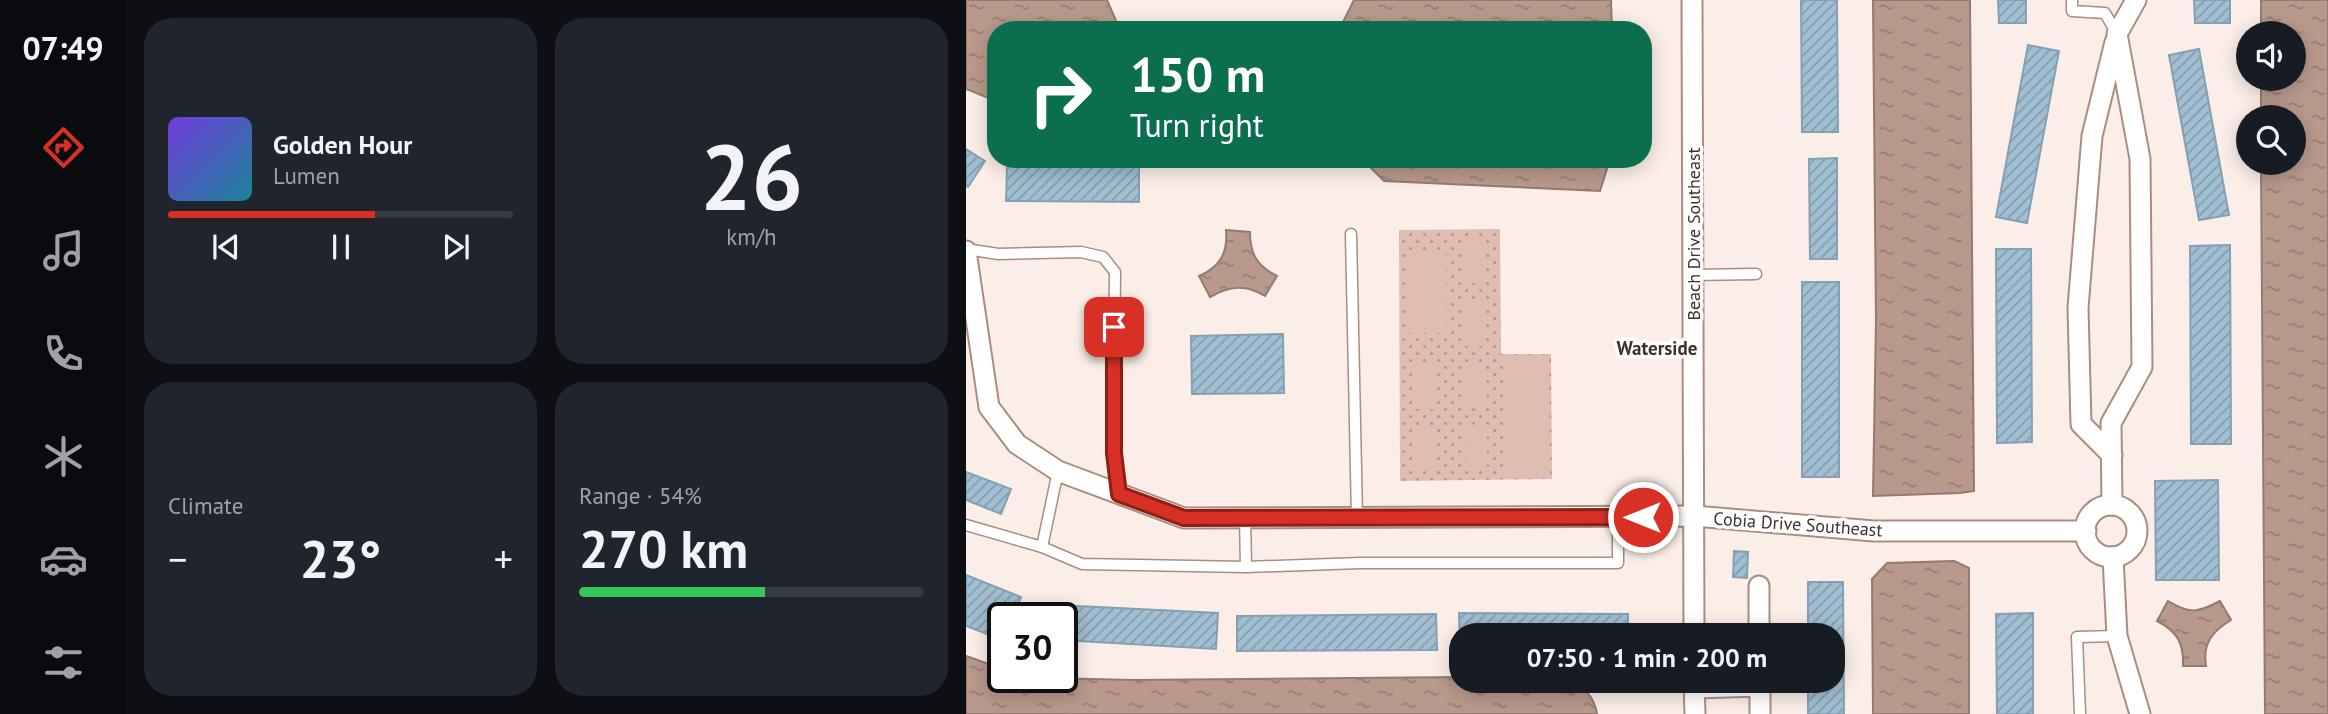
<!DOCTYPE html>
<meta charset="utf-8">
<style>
:root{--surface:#171b24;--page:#20242c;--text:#f1f3f6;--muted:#9ea1a6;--line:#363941;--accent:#d93025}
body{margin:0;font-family:"PT Sans",sans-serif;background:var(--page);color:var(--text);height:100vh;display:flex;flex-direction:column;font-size:26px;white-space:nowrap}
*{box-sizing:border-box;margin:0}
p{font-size:23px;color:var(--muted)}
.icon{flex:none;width:38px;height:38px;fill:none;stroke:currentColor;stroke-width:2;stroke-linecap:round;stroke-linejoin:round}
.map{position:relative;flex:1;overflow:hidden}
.drawer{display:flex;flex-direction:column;gap:18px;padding:18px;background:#0d0f14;width:840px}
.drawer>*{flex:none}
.banner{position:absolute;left:21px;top:21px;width:665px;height:147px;border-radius:28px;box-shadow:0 4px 18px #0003;background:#0b6e4f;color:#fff;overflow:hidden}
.controls{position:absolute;left:1270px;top:21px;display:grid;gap:14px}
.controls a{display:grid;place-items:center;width:70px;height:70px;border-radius:50%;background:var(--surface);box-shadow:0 4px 18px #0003;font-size:35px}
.speed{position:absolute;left:21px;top:602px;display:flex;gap:14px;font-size:35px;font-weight:700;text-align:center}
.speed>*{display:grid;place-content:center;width:91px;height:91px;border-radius:50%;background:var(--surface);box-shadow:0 4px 18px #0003;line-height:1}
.speed .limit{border:4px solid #111;border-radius:10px;background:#fff;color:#111}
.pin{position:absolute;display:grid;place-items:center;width:60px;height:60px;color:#fff;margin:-30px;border-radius:14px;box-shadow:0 4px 10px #0006}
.me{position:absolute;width:77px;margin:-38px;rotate:270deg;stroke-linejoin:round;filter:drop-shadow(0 0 5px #0008)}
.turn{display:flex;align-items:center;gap:24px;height:147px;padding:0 28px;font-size:32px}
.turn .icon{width:91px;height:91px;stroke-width:2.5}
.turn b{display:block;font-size:49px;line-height:60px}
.big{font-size:52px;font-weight:700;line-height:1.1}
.drawer .widget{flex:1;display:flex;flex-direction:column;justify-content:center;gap:10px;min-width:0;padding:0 24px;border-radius:28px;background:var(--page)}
.drawer .dial{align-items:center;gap:0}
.dial b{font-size:91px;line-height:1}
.song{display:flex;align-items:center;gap:21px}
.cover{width:84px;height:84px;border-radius:10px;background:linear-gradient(135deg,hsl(260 70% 55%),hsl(190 70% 35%))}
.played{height:7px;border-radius:4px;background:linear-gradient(90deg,var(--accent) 60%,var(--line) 60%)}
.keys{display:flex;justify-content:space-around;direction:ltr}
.heat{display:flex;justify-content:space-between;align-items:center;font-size:38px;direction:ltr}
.charge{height:10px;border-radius:5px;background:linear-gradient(90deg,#34c759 54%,var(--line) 0)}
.drawer .tiles{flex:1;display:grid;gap:18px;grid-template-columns:repeat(2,1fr)}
.trip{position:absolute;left:483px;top:623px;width:396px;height:70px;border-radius:28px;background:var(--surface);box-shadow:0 4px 18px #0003;font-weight:700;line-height:70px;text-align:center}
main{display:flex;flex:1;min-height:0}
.tabs{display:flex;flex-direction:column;width:126px;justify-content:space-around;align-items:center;background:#090b0e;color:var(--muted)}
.tabs .icon{width:49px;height:49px}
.tabs .current{color:var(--accent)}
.tabs b{font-size:32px;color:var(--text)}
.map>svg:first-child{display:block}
.green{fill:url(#green-dots)}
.pitch{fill:#dfbdb0}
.water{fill:url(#water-ripples);stroke:#947a6f;stroke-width:2}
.building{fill:url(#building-hatch);stroke:#85a0b2;stroke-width:2}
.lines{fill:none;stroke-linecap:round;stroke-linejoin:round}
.service-casing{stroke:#ab8d80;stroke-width:13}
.minor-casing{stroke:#ab8d80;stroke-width:23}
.service{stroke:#fff;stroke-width:10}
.minor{stroke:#fff;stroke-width:19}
.route-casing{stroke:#8d1f18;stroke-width:18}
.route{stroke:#d93025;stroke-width:12}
.labels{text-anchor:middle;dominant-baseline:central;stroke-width:7;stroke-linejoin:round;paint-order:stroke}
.street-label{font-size:18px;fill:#3e312c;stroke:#fefefe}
.neighbourhood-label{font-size:19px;font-weight:bold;fill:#3e312c;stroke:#fefefe}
</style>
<main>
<nav class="tabs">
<b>07:49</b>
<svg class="icon current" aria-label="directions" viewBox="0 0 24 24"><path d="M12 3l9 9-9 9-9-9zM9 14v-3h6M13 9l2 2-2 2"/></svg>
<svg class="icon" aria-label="music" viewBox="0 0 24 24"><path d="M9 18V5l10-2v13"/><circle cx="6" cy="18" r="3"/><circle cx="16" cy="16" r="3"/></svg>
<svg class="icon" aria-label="phone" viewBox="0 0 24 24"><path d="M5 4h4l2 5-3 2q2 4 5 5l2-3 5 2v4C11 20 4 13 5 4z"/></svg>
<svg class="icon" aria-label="climate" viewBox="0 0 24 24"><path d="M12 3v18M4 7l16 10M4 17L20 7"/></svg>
<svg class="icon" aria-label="car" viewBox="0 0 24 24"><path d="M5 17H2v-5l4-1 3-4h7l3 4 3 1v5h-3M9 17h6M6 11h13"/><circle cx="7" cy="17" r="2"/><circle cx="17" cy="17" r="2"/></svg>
<svg class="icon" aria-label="filters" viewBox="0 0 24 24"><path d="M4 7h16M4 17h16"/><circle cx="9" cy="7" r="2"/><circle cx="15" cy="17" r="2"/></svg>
</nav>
<section class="drawer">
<div class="tiles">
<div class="widget">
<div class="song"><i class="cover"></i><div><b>Golden Hour</b><p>Lumen</p></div></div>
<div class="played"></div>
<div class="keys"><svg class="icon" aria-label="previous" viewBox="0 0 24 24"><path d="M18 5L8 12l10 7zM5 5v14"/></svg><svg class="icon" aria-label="pause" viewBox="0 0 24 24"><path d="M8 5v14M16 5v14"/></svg><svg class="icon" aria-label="next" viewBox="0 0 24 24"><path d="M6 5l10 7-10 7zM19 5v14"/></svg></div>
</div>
<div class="widget dial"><b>26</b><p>km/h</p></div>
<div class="widget"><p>Climate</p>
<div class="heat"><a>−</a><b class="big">23°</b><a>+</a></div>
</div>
<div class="widget"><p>Range · 54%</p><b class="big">270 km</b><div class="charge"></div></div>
</div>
</section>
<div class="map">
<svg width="1362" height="714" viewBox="0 0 1362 714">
<defs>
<pattern id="green-dots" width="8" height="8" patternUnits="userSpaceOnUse" patternTransform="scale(1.75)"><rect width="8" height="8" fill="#dfbdb0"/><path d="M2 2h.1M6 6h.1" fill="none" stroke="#b69a8f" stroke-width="1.8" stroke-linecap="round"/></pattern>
<pattern id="water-ripples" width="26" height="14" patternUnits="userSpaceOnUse" patternTransform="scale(1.75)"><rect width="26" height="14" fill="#b9998c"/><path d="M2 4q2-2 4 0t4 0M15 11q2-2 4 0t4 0" fill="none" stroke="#987d73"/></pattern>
<pattern id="building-hatch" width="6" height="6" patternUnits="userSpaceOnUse" patternTransform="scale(1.75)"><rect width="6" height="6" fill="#a1bfd3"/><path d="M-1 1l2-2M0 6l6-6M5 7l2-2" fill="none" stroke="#859cab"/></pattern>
</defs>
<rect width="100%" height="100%" fill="#fbeee8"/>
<polygon class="green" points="534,229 535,354 585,354 586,479 434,481 433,230"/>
<g class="pitch">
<polygon points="519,237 520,283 498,283 498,238"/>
<polygon points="480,251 481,333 443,333 442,252"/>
<rect x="499" y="300" width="21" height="46"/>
<polygon points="540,358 583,358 584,476 540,476"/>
<polygon points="499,362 520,362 521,408 499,408"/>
<rect x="448" y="363" width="21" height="46"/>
<polygon points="521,424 521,470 500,471 499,425"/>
<polygon points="470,425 470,471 448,471 448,426"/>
</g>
<g class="water">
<polygon points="0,0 141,0 154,30 30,30 30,101 0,89"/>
<polygon points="388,0 645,0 646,30 373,30"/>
<polygon points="907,0 1004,0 1008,491 994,493 907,496 910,320"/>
<polygon points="1295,0 1362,0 1362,714 1299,714 1295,163 1328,163 1328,117 1295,117 1295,79 1328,79 1328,33 1295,33"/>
<polygon points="396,159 644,159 634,191 418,181"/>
<path d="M260,230L284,232C284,254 291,266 311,276L299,296C279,284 264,286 244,297L233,276C254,267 262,253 260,230Z"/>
<polygon points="988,561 1003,568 1003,714 907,714 906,579 921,563"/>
<path d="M1202,601C1224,614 1232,613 1254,601L1265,620C1247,631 1236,643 1240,666H1217C1218,643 1211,631 1191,621Z"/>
<path d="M0,656L37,669V677L168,680L495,677V681H608C620,689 629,699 631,714H0Z"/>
</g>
<g class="building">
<polygon points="835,0 871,0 872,132 836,132"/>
<polygon points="1032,0 1060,0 1060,23 1033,23"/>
<polygon points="1228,0 1264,0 1264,23 1229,23"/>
<polygon points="1062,45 1093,51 1061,223 1030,217"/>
<polygon points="1233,49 1263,215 1233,220 1203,55"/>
<polygon points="0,149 19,161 2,187 0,185"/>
<polygon points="871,158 871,259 844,259 843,159"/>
<polygon points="41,166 173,166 173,202 40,201"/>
<polygon points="1264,245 1265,444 1225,444 1224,246"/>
<polygon points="1030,249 1065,249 1066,442 1031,443"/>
<rect x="836" y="282" width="37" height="195"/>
<polygon points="317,334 318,393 226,394 225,336"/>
<polygon points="0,472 45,489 35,514 0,500"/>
<polygon points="1252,480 1253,580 1190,580 1189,481"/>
<polygon points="768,551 782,552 781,578 767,577"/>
<polygon points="0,575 55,597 47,618 37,618 37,640 0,626"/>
<polygon points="842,582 877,582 878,714 842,714 842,681 866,681 866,635 842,635"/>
<polygon points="71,604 252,613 250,649 96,640 96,618 71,618"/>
<polygon points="493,613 662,614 662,635 495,635 495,648 494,648"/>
<polygon points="1067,613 1067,714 1031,714 1030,614"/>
<polygon points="470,614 471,650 271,651 271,616"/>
</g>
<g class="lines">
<defs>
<g id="service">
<polyline points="1106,0 1106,11 1139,13 1151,34"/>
<polyline points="385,234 391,517"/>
<polyline points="0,249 32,254 115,252 137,257 149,272 147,453 154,494"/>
<polyline points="727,275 790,274"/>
<polyline points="279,518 280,567"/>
<polyline points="0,525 76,547 116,564 280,567 394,563 652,563 652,517"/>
<polyline points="76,547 92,471"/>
<polyline points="1114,714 1111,637 1151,636"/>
</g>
<g id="minor">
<polyline points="726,0 728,635"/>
<polyline points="0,251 23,407 51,444 92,471 218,518 728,516 908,531 1120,531"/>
<polyline points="1146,455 1115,424 1112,308 1126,136 1149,42"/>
<polyline points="1146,505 1145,423 1176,367 1174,159 1151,34 1170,0"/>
<circle cx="1145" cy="531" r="26"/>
<polyline points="1147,557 1151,636 1174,714"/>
<polyline points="793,586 793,635"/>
<polyline points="728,681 729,714"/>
<polyline points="728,688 794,686 794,714"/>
</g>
</defs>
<use href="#service" class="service-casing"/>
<use href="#minor" class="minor-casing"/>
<use href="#service" class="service"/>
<use href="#minor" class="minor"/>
</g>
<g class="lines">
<defs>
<polyline id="route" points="148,327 148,453 153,494 218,518 677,517"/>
</defs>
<use href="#route" class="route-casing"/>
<use href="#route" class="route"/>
</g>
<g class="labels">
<g class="street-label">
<text transform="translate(727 234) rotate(-90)">Beach Drive Southeast</text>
<text transform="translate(832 524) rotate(4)">Cobia Drive Southeast</text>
</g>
<g class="neighbourhood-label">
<text x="691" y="348">Waterside</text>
</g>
</g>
</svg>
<div class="controls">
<a><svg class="icon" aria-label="sound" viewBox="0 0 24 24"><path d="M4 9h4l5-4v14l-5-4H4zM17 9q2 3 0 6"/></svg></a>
<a><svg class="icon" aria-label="search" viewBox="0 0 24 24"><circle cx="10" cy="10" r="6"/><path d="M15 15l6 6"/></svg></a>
</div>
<div class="speed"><div class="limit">30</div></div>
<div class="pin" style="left:148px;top:327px;background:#d93025"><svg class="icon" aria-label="arrive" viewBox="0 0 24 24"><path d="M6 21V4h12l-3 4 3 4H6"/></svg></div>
<svg class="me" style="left:677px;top:517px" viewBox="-20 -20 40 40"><circle r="17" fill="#d93025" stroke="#fff" stroke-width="3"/><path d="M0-11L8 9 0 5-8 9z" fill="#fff"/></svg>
<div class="trip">07:50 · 1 min · 200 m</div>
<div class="banner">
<div class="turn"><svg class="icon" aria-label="right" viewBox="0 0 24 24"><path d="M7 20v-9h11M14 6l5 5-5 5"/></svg><div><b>150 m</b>Turn right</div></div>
</div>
</div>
</main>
